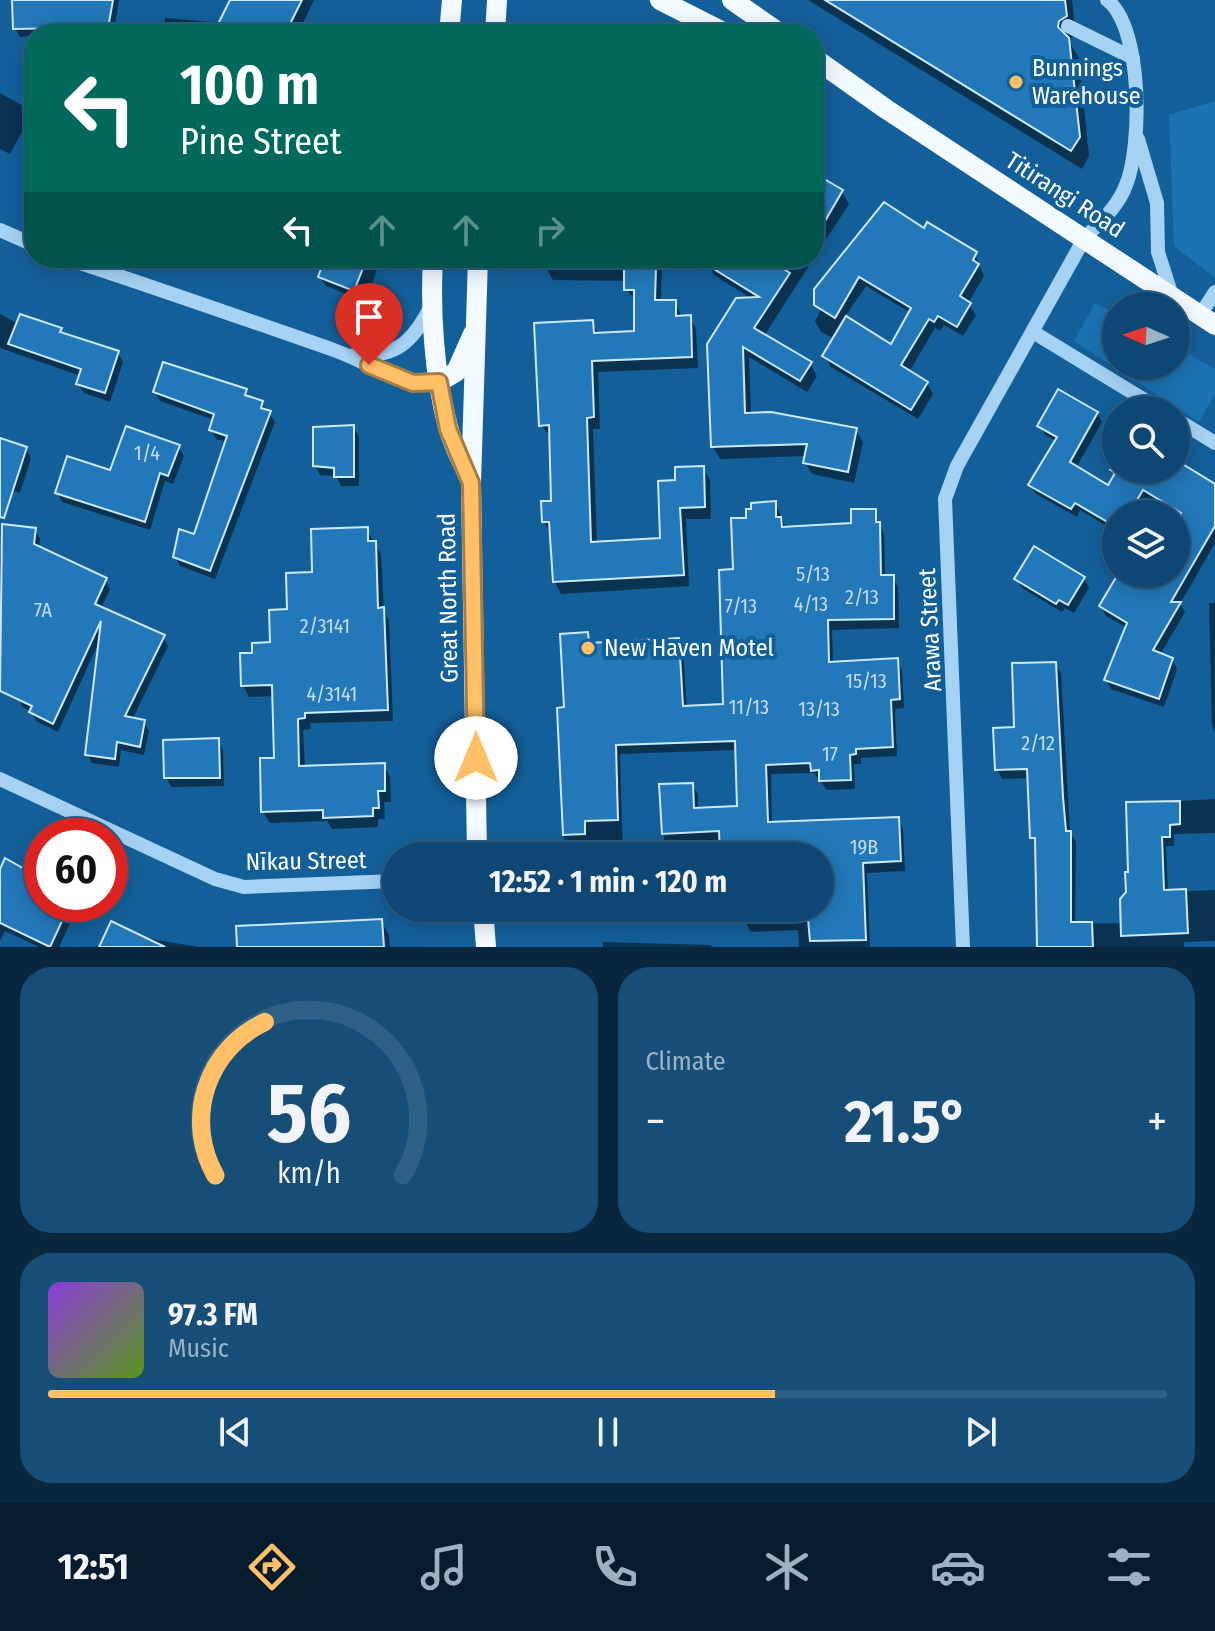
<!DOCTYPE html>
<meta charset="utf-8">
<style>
:root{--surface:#0e4773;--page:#174e78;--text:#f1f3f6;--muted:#9bb2c4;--line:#2e5f85;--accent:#ffc068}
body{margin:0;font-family:"Fira Sans Condensed",sans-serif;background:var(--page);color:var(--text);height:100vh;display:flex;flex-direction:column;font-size:30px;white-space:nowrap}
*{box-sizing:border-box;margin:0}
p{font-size:26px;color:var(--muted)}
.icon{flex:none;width:44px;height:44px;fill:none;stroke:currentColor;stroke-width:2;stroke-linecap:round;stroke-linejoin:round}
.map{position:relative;height:947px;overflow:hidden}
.panel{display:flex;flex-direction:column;gap:20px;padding:20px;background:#08273f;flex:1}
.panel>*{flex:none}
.guide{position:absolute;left:24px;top:24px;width:800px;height:244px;border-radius:32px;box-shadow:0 4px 20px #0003,0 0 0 2px var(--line);background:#00695c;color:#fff;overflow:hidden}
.needle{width:52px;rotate:273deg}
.buttons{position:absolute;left:1102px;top:292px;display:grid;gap:16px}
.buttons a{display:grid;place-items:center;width:88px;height:88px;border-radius:50%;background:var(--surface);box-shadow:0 4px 20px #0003,0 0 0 2px var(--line);font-size:40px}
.speed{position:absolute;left:24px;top:818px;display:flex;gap:16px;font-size:40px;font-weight:700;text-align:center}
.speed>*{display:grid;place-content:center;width:104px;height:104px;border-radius:50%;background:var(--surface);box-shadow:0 4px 20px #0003,0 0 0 2px var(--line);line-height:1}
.speed .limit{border:12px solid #d22;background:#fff;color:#111}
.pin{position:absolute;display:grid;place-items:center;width:68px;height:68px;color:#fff;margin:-82px -34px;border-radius:50% 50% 50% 0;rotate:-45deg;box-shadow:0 0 8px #0007}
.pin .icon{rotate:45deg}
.me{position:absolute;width:88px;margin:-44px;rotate:0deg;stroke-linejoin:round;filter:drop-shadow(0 0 6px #0008)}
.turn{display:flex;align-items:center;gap:28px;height:168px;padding:0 24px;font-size:36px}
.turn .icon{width:104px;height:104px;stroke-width:2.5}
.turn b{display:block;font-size:56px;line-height:68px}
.lanes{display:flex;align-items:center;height:76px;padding:0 24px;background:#0003;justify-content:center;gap:40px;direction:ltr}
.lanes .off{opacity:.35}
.big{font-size:60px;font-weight:700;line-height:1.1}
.panel .card{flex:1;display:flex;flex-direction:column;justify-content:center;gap:12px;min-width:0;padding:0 28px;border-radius:32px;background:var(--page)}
.panel .dial{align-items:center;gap:0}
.dial svg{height:208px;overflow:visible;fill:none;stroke:var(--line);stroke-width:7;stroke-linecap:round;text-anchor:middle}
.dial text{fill:var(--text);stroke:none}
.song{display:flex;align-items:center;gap:24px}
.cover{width:96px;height:96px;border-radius:12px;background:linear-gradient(135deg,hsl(270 70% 55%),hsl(90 70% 35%))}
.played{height:8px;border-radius:4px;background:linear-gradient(90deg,var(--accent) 65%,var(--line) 65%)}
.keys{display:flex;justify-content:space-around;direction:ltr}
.heat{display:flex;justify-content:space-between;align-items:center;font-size:44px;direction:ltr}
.panel .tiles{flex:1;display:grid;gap:20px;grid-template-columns:1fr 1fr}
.card:last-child{grid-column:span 2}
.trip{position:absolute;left:382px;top:842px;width:452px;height:80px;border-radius:40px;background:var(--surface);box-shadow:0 4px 20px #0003,0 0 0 2px var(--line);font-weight:700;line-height:80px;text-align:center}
.menu{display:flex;height:128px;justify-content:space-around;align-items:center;background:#061c2e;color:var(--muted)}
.menu .icon{width:56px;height:56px}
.menu .active{color:var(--accent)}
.menu b{font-size:36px;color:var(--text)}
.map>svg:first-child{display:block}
.green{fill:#1b73b3}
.shadow{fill:#0007;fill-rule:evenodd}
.building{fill:#2278b8;stroke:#cee9fd;stroke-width:2}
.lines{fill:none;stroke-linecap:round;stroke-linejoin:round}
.minor{stroke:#a6d3f3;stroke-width:14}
.major{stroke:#f2f9ff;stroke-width:20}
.route-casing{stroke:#a67d44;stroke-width:20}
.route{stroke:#ffc068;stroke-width:14}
.poi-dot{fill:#ffc068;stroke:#135f99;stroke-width:3}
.labels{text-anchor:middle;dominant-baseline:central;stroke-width:8;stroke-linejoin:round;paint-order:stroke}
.number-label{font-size:20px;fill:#c8dded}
.poi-label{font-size:24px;fill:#fff;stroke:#135f99;text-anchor:start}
.street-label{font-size:24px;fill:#fff;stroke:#135f99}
</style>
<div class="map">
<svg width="1215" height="947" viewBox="0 0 1215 947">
<rect width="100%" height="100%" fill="#135f99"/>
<g class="green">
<polygon points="1215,101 1215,278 1174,246 1169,115"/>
<polygon points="1095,303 1116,314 1116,366 1176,366 1176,347 1215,369 1215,394 1199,422 1074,341"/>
</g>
<g class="shadow">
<polygon points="15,0 119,0 114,32 93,30 92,34 65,34 62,28 65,0 47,34 20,37 15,28"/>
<polygon points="232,0 314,0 298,34 125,34 125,30 164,32 165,18 259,26"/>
<polygon points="808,0 1072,0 1076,35 1068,40 1079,58 1089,156 1082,169"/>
<polygon points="0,93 25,107 30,117 10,154 0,149"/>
<polygon points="814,182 842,192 849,204 814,258"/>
<path d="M925,230L975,254L984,276L968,303L976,315L963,336L944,325L940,331L935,328L909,372L927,383L933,394L918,419L831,367L825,356L835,339L821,332L815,321L841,270ZM866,286L911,313L892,346L844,318Z"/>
<polygon points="328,258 375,258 378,266 371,287 365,285 359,299 326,286 320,277"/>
<polygon points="547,258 662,258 661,302 675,302 682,317 690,317 696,329 698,368 598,372 600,429 593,429 597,544 662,540 703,468 710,480 711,519 686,519 689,586 561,594 555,582 551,534 544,522 553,503 551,437 541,425 592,322 599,335 636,333 636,301 626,289 626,281 553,280 546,268"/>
<polygon points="707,258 814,258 764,336 810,364 817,376 807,392 749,357 751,414 856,430 863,442 854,483 812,474 805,462 807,456 720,459 713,447 752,299 714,275"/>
<polygon points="0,314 18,324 60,330 64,336 118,353 123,362 110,402 84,393 78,384 81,376 0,348"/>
<polygon points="246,391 251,399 262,403 275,422 215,579 180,566 175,557 195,537 227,442 216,439 211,430 214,420 160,401 155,392"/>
<polygon points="1097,413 1102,422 1076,468 1109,488 1119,470 1176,470 1176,461 1215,483 1215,543 1180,604 1185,612 1160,655 1172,659 1177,669 1164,707 1111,689 1106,680 1128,628 1106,616 1101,606 1120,574 1176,574 1176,514 1116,514 1116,532 1080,510 1077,517 1036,494 1030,485 1056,441 1045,435 1040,426"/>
<polygon points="353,427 359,437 359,486 341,486 336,476 320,475 315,466"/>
<polygon points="0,440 26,449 31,458 20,493 0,486"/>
<polygon points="178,447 184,456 173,484 165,481 150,530 62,502 57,492"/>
<polygon points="775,503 786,528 853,525 874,511 884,534 885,577 892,577 898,587 899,628 832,630 833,664 896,660 902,670 904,708 895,709 897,756 861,758 861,764 854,764 855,789 827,790 814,773 771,774 772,824 898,819 903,829 905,871 867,873 870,947 799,947 798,930 751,932 745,922 743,908 820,908 820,856 665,856 661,786 692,785 698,794 698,810 739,808 737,750 620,754 623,856 565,856 559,710 566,709 587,634 594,645 678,640 683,650 687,708 725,706 735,571 748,520"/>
<polygon points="4,526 35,530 40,539 39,549 105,580 110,589 101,609 163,637 168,646 132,720 144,722 149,731 144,755 121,750 119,767 92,763 87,754 99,642 58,732 36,721 31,711 22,707 19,694 0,684 0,559"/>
<polygon points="366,529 381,554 384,611 389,621 393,721 310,723 311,729 303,730 305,768 384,765 390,777 391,802 384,802 385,819 378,819 378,827 332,829 327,821 270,823 263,812 276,760 274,696 249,697 243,685 254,655 272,644 314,574"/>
<polygon points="1084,578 1089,588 1074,613 1065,608 1062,612 1022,588 1016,579"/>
<polygon points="1209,603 1215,603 1215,731 1212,726"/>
<polygon points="1055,664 1061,673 1070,832 1076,842 1075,924 1123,923 1130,874 1128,804 1215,799 1215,833 1174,834 1174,846 1166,846 1168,892 1215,890 1215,941 1184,942 1184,947 1039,947 1039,886 1030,778 1002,779 997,769"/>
<polygon points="218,740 223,750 224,786 171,787 166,777"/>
<polygon points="6,860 42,881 42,904 72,904 76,911 59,947 39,947 5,931 0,941 0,865 3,867"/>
<polygon points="381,921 389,935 390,947 239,947"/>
<polygon points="139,937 199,947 101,947"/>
<polygon points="603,942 711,945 712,947 603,947"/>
</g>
<g class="building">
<polygon points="12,0 113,0 107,34 71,34 72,28 13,29"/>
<polygon points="230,0 302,0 285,34 213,34"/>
<polygon points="825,0 1065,0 1067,16 1059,21 1058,27 1069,38 1080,137 1071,151"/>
<polygon points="814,173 843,190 814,240"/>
<polygon points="884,202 924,228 927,222 977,252 973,260 979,264 960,296 971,303 957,327 938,316 934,322 929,319 901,365 928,382 911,410 822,356 846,316 891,344 911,308 859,277 835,318 814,305 814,289"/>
<polygon points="325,258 367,258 354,291 318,277"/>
<polygon points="696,258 767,258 790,273 754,328 812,362 800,381 743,347 745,413 771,412 857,428 848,472 803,463 807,444 711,447 707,344 736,298 759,297"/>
<polygon points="624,265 656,267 655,300 676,300 676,316 691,315 692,357 592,361 594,417 587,418 591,542 660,538 658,481 675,480 675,467 704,466 705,507 680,508 684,575 553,582 549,522 542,522 541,501 551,501 549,425 539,426 534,323 593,320 594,333 634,331 634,290 624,290"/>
<polygon points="20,314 62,328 60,332 119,351 105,393 76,384 81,369 8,344"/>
<polygon points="163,362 247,389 245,395 263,401 261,408 271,411 210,571 173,557 179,529 194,534 227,436 209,430 214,414 153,392"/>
<polygon points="1058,389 1098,412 1070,462 1108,485 1115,473 1111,470 1176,470 1176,460 1215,484 1215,526 1171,602 1181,602 1153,650 1173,658 1159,699 1104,680 1127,623 1099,606 1118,574 1176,574 1176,522 1181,513 1143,490 1129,514 1116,514 1116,527 1075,503 1071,509 1028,485 1057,437 1037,426"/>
<polygon points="354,425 354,477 334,477 334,468 313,466 313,427"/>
<polygon points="126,426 180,445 168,476 160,473 145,522 55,493 67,456 110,470"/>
<polygon points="0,438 27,447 4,518 0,517"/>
<polygon points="776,501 776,517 781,517 782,527 851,523 851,509 876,509 876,522 880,522 881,575 894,575 894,619 828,620 829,662 898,658 900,699 891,700 893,747 856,749 856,754 850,755 851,780 819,781 819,770 811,771 810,763 766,765 768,822 899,817 901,861 863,863 866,940 810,941 807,908 820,908 820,856 720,856 719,831 662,834 659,784 693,783 694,808 737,806 735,741 616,745 618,820 585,821 585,834 563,835 557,708 564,707 560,634 588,632 589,643 679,638 683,706 723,704 719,570 733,569 731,518 746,518 746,509 751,509 751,503"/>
<polygon points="2,524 36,528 34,544 107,578 95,604 165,635 125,716 145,720 140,747 117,742 115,759 85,755 101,621 53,724 29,712 32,706 0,691"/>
<polygon points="368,527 368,541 376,541 378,608 384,607 388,710 305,713 305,718 298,719 299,766 385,763 385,791 378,791 379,808 373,808 373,816 323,818 323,810 261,812 260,758 274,758 272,685 241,686 240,653 252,653 252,643 270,642 269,610 287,609 286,573 312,572 311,529"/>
<polygon points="1034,546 1085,577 1068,605 1059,600 1056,604 1014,579"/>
<polygon points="1056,662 1063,797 1066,831 1071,831 1071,922 1092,922 1093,947 1037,947 1035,838 1030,838 1027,769 995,770 993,728 1014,727 1012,663"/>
<polygon points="219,738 220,778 164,778 163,740"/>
<polygon points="1180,801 1180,824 1170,825 1170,837 1162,837 1164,890 1186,889 1188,933 1121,936 1120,899 1126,892 1125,872 1128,872 1126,802"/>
<polygon points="5,858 42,879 42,904 70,904 50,947 0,923 0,869"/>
<polygon points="382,919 384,947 237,947 236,926"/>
<polygon points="111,921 165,947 99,947"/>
</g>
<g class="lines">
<g class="minor">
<polyline points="1068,26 1133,58"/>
<polyline points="1138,139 1157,203 1158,252 1172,296"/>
<polyline points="0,230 34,245"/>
<path d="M65,258C154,287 242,318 331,349C372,363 393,385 439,382"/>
<polyline points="1200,315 1215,292"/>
<polyline points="1033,332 1161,410"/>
<path d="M354,355C396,358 413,342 431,306"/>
<polyline points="1176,419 1215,443"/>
<polyline points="0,779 215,879 244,887 396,881"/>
<path d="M963,947L945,499L957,466L1084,239C1100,222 1118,207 1126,185C1142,147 1143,27 1107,0"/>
</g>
<g class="major">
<polyline points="660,0 727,34"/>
<polyline points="732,0 781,34"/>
<polyline points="449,34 452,0"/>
<polyline points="495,34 497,0"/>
<polyline points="814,58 886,109 1215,325"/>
<path d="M433,258C430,312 434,374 448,427C453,445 462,462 470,479"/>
<polyline points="439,382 456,372 473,334"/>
<polyline points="477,856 471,483 478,258"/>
<polyline points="483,908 486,947"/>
</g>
</g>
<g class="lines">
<defs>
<polyline id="route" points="369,365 413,383 439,382 448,429 471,483 476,758"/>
</defs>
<use href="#route" class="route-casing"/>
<use href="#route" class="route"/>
</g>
<g class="poi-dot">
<circle cx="1016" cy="82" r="8"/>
<circle cx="588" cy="648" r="8"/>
</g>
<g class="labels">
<g class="number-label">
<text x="147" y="453">1/4</text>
<text x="813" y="574">5/13</text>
<text x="862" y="597">2/13</text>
<text x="811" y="604">4/13</text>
<text x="741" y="606">7/13</text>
<text x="43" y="610">7A</text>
<text x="325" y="626">2/3141</text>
<text x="866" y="681">15/13</text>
<text x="332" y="694">4/3141</text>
<text x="749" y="707">11/13</text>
<text x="819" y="709">13/13</text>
<text x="1038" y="743">2/12</text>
<text x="830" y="754">17</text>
<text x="864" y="847">19B</text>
</g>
<g class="poi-label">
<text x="1032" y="68">Bunnings<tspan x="1032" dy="28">Warehouse</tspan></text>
<text x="604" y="648">New Haven Motel</text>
</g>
<g class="street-label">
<text transform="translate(1065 195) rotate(33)">Titirangi Road</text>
<text transform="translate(448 598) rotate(-91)">Great North Road</text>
<text transform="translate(930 630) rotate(-93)">Arawa Street</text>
<text transform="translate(306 861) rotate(-1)">Nīkau Street</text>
</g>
</g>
</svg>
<div class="buttons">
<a><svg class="needle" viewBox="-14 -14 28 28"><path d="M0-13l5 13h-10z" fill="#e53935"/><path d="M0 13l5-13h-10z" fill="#9bb2c4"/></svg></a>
<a><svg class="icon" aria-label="search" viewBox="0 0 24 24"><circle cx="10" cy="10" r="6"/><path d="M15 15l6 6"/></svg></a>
<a><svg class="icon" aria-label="layers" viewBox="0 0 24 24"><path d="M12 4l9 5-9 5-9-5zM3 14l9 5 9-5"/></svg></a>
</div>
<div class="speed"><div class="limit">60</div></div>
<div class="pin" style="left:369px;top:365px;background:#d93025"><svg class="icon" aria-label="arrive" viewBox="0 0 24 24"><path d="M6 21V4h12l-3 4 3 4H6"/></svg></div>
<svg class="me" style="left:476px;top:758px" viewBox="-20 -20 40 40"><circle r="19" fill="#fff"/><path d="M0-13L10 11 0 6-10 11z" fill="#ffc068"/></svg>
<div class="trip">12:52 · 1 min · 120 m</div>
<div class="guide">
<div class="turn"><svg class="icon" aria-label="left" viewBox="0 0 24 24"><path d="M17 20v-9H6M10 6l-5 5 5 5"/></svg><div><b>100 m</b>Pine Street</div></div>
<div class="lanes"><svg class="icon" aria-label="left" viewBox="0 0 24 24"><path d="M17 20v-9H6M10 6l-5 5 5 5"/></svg><svg class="icon off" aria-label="ahead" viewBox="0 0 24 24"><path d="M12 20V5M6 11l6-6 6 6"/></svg><svg class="icon off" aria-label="ahead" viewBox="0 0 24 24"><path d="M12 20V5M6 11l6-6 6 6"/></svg><svg class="icon off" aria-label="right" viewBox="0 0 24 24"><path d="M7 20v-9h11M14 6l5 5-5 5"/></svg></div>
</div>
</div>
<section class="panel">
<div class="tiles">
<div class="card dial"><svg viewBox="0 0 100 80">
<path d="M14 69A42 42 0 1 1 86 69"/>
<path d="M14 69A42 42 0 0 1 33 10" stroke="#ffc068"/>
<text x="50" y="56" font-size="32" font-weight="700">56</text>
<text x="50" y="72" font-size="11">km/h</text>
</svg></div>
<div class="card"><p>Climate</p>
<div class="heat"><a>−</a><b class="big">21.5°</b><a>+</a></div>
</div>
<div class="card">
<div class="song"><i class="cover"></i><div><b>97.3 FM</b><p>Music</p></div></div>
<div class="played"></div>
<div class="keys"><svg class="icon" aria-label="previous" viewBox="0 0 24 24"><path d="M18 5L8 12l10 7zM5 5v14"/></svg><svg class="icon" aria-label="pause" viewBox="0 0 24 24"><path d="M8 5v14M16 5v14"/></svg><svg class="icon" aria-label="next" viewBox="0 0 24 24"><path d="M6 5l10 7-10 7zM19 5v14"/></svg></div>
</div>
</div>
</section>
<nav class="menu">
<b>12:51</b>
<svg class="icon active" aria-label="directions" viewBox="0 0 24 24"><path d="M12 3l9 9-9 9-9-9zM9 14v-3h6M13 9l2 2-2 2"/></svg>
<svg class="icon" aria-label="music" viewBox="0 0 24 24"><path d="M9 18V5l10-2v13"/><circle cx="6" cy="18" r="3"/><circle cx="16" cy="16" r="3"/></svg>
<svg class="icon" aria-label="phone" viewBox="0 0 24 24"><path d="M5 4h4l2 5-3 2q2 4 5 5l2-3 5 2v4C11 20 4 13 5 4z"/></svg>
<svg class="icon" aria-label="climate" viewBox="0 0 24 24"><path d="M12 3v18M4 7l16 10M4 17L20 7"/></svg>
<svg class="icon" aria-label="car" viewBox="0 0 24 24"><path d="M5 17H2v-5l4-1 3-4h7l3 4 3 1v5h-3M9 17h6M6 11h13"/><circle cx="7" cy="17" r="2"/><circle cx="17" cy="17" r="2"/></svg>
<svg class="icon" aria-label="filters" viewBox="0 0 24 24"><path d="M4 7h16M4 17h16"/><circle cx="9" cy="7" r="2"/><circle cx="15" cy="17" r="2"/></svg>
</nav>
